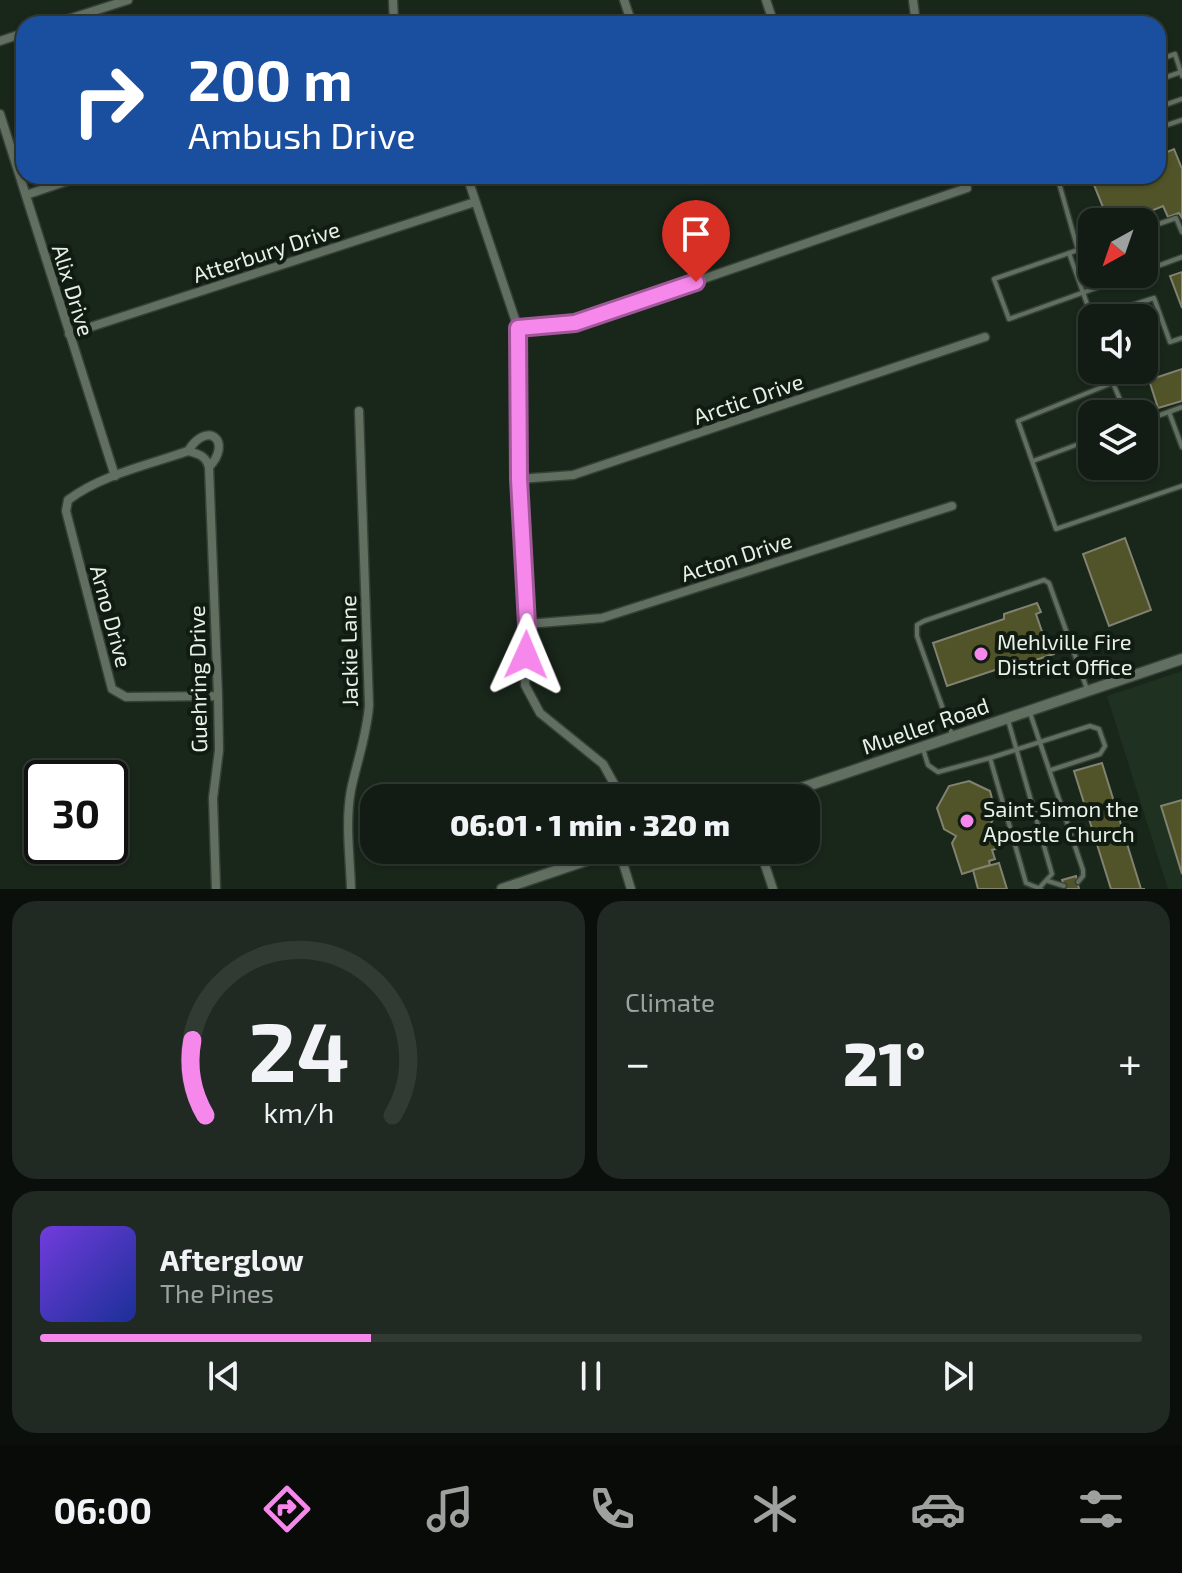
<!DOCTYPE html>
<meta charset="utf-8">
<style>
:root{--surface:#131c14;--page:#202922;--text:#f1f3f6;--muted:#9da1a0;--line:#323a34;--accent:#f788eb}
body{margin:0;font-family:"Exo 2",sans-serif;background:var(--page);color:var(--text);height:100vh;display:flex;flex-direction:column;font-size:30px;white-space:nowrap}
*{box-sizing:border-box;margin:0}
p{font-size:26px;color:var(--muted)}
.icon{flex:none;width:44px;height:44px;fill:none;stroke:currentColor;stroke-width:2;stroke-linecap:round;stroke-linejoin:round}
.map{position:relative;height:889px;overflow:hidden}
.details{display:flex;flex-direction:column;gap:12px;padding:12px;background:#0a0f0b;flex:1}
.details>*{flex:none}
.guide{position:absolute;left:16px;top:16px;width:1150px;height:168px;border-radius:24px;box-shadow:0 2px 6px #0004,0 0 0 2px var(--line);background:#1a4fa0;color:#fff;overflow:hidden}
.needle{width:52px;rotate:220deg}
.fabs{position:absolute;left:1078px;top:208px;display:grid;gap:16px}
.fabs a{display:grid;place-items:center;width:80px;height:80px;border-radius:16px;background:var(--surface);box-shadow:0 2px 6px #0004,0 0 0 2px var(--line);font-size:40px}
.speed{position:absolute;left:24px;top:760px;display:flex;gap:16px;font-size:40px;font-weight:700;text-align:center}
.speed>*{display:grid;place-content:center;width:104px;height:104px;border-radius:50%;background:var(--surface);box-shadow:0 2px 6px #0004,0 0 0 2px var(--line);line-height:1}
.speed .limit{border:4px solid #111;border-radius:12px;background:#fff;color:#111}
.pin{position:absolute;display:grid;place-items:center;width:68px;height:68px;color:#fff;margin:-82px -34px;border-radius:50% 50% 50% 0;rotate:-45deg;box-shadow:0 0 8px #0007}
.pin .icon{rotate:45deg}
.me{position:absolute;width:88px;margin:-44px;rotate:1deg;stroke-linejoin:round;filter:drop-shadow(0 0 6px #0008)}
.turn{display:flex;align-items:center;gap:28px;height:168px;padding:0 40px;font-size:36px}
.turn .icon{width:104px;height:104px;stroke-width:2.5}
.turn b{display:block;font-size:56px;line-height:68px}
.big{font-size:60px;font-weight:800;line-height:1.1}
.details .card{flex:1;display:flex;flex-direction:column;justify-content:center;gap:12px;min-width:0;padding:0 28px;border-radius:24px;background:var(--page)}
.details .dial{align-items:center;gap:0}
.dial svg{height:208px;overflow:visible;fill:none;stroke:var(--line);stroke-width:7;stroke-linecap:round;text-anchor:middle}
.dial text{fill:var(--text);stroke:none}
.song{display:flex;align-items:center;gap:24px}
.cover{width:96px;height:96px;border-radius:12px;background:linear-gradient(135deg,hsl(260 70% 55%),hsl(230 70% 35%))}
.played{height:8px;border-radius:4px;background:linear-gradient(90deg,var(--accent) 30%,var(--line) 30%)}
.keys{display:flex;justify-content:space-around;direction:ltr}
.heat{display:flex;justify-content:space-between;align-items:center;font-size:44px;direction:ltr}
.details .tiles{flex:1;display:grid;gap:12px;grid-template-columns:1fr 1fr}
.card:last-child{grid-column:span 2}
.trip{position:absolute;left:360px;top:784px;width:460px;height:80px;border-radius:24px;background:var(--surface);box-shadow:0 2px 6px #0004,0 0 0 2px var(--line);font-weight:800;line-height:80px;text-align:center}
.tabs{display:flex;height:128px;justify-content:space-around;align-items:center;background:#080b08;color:var(--muted)}
.tabs .icon{width:56px;height:56px}
.tabs .on{color:var(--accent)}
.tabs b{font-size:36px;color:var(--text)}
.map>svg:first-child{display:block}
.built{fill:#1f3121}
.building{fill:#515328;stroke:#818270;stroke-width:2}
.lines{fill:none;stroke-linecap:round;stroke-linejoin:round}
.service-casing{stroke:#364037;stroke-width:7}
.minor-casing{stroke:#364037;stroke-width:11}
.tertiary-casing{stroke:#364037;stroke-width:13}
.service{stroke:#616f61;stroke-width:4}
.minor{stroke:#616f61;stroke-width:8}
.tertiary{stroke:#616f61;stroke-width:10}
.route-casing{stroke:#a15899;stroke-width:20}
.route{stroke:#f788eb;stroke-width:14}
.poi-dot{fill:#f788eb;stroke:#101c11;stroke-width:3}
.labels{text-anchor:middle;dominant-baseline:central;stroke-width:8;stroke-linejoin:round;paint-order:stroke}
.street-label{font-size:22px;fill:#e8f0e8;stroke:#101c11}
.poi-label{font-size:22px;fill:#e8f0e8;stroke:#101c11;text-anchor:start}
</style>
<div class="map">
<svg width="1182" height="889" viewBox="0 0 1182 889">
<rect width="100%" height="100%" fill="#19261a"/>
<polygon class="built" points="1182,671 1182,889 1168,889 1107,696"/>
<g class="building">
<polygon points="1111,15 1114,24 1086,24"/>
<polygon points="1174,149 1182,169 1182,218 1179,213 1168,217 1163,206 1124,222 1109,222 1092,180 1103,176 1158,176 1158,156"/>
<polygon points="1182,272 1182,308 1170,276"/>
<polygon points="1182,369 1182,401 1158,408 1149,380"/>
<polygon points="1125,538 1151,610 1109,626 1083,554"/>
<polygon points="1037,603 1041,612 1036,614 1047,646 1051,644 1054,654 1020,665 1019,662 947,686 933,643 1004,619 1004,614"/>
<polygon points="1102,763 1141,889 1145,889 1111,889 1074,771"/>
<polygon points="969,781 990,791 996,814 989,827 991,834 994,833 999,848 992,850 995,859 989,861 990,865 962,874 952,843 956,836 944,829 937,808 949,786"/>
<polygon points="1182,800 1182,874 1161,806"/>
<polygon points="999,863 1007,889 978,889 973,870"/>
<polygon points="1076,876 1079,889 1065,889 1062,880"/>
</g>
<g class="lines">
<defs>
<g id="service">
<polyline points="1158,60 1175,54 1182,76"/>
<polyline points="1158,80 1181,72"/>
<polyline points="1158,105 1159,107 1182,99"/>
<polyline points="1158,128 1182,120"/>
<polyline points="1057,176 1078,250 1092,245"/>
<polyline points="1144,229 1176,218 1182,232"/>
<polyline points="1078,250 994,279 1009,319 1135,274"/>
<polyline points="1069,253 1091,315 1098,317"/>
<polyline points="1144,271 1182,257"/>
<polyline points="1124,308 1127,318"/>
<polyline points="1098,316 1154,298 1170,342 1182,338"/>
<polyline points="1119,370 1122,379 1018,421 1056,529 1182,486"/>
<polyline points="1113,383 1126,414"/>
<polyline points="1169,412 1182,447"/>
<polyline points="1144,421 1182,407"/>
<polyline points="1033,461 1092,439"/>
<polyline points="1030,713 1083,870 1083,876 1078,882"/>
<polyline points="1008,720 1052,874 1040,887"/>
<polyline points="953,737 917,636 917,625 924,621 1044,580 1049,583 1087,689"/>
<polyline points="923,749 928,765 938,772 990,758 1026,883 1041,889"/>
<polyline points="990,758 1090,726 1099,729 1105,746 1100,754 1051,770"/>
<polyline points="1048,881 1064,886"/>
</g>
<g id="minor">
<polyline points="393,0 394,24"/>
<polyline points="624,0 632,24"/>
<polyline points="766,0 774,24"/>
<polyline points="913,0 916,24"/>
<polyline points="53,24 128,0"/>
<polyline points="0,41 24,33"/>
<polyline points="0,114 115,476"/>
<polyline points="467,176 518,328 519,479 527,624 525,685 540,713 603,764 622,798"/>
<polyline points="26,195 82,176"/>
<polyline points="518,328 575,323 967,188"/>
<polyline points="69,334 475,202"/>
<path d="M188,451C208,419 233,442 209,467"/>
<polyline points="519,479 573,475 985,337"/>
<polyline points="527,624 602,618 952,506"/>
<polyline points="619,850 631,889"/>
<polyline points="760,850 773,889"/>
<path d="M216,889L213,798L219,750L218,696L209,467C206,456 199,454 188,451C148,465 101,475 68,500L66,511L112,689L126,697L218,696"/>
<path d="M351,889C350,856 345,822 351,790C357,761 367,735 369,705L359,411"/>
</g>
<g id="tertiary">
<polyline points="772,798 1182,659"/>
<polyline points="502,889 617,850"/>
</g>
</defs>
<use href="#service" class="service-casing"/>
<use href="#minor" class="minor-casing"/>
<use href="#tertiary" class="tertiary-casing"/>
<use href="#service" class="service"/>
<use href="#minor" class="minor"/>
<use href="#tertiary" class="tertiary"/>
</g>
<g class="lines">
<defs>
<polyline id="route" points="526,655 527,624 519,479 518,328 575,323 696,282"/>
</defs>
<use href="#route" class="route-casing"/>
<use href="#route" class="route"/>
</g>
<g class="poi-dot">
<circle cx="981" cy="654" r="8"/>
<circle cx="967" cy="821" r="8"/>
</g>
<g class="labels">
<g class="street-label">
<text transform="translate(266 251) rotate(-18)">Atterbury Drive</text>
<text transform="translate(74 290) rotate(73)">Alix Drive</text>
<text transform="translate(748 398) rotate(-19)">Arctic Drive</text>
<text transform="translate(736 556) rotate(-18)">Acton Drive</text>
<text transform="translate(112 616) rotate(75)">Arno Drive</text>
<text transform="translate(348 651) rotate(-91)">Jackie Lane</text>
<text transform="translate(197 679) rotate(-91)">Guehring Drive</text>
<text transform="translate(925 725) rotate(-19)">Mueller Road</text>
</g>
<g class="poi-label">
<text x="997" y="641">Mehlville Fire<tspan x="997" dy="25">District Office</tspan></text>
<text x="983" y="808">Saint Simon the<tspan x="983" dy="25">Apostle Church</tspan></text>
</g>
</g>
</svg>
<div class="fabs">
<a><svg class="needle" viewBox="-14 -14 28 28"><path d="M0-13l5 13h-10z" fill="#e53935"/><path d="M0 13l5-13h-10z" fill="#9da1a0"/></svg></a>
<a><svg class="icon" aria-label="sound" viewBox="0 0 24 24"><path d="M4 9h4l5-4v14l-5-4H4zM17 9q2 3 0 6"/></svg></a>
<a><svg class="icon" aria-label="layers" viewBox="0 0 24 24"><path d="M12 4l9 5-9 5-9-5zM3 14l9 5 9-5"/></svg></a>
</div>
<div class="speed"><div class="limit">30</div></div>
<div class="pin" style="left:696px;top:282px;background:#d93025"><svg class="icon" aria-label="arrive" viewBox="0 0 24 24"><path d="M6 21V4h12l-3 4 3 4H6"/></svg></div>
<svg class="me" style="left:526px;top:655px" viewBox="-20 -20 40 40"><path d="M0-17L14 15 0 8-14 15z" fill="#f788eb" stroke="#fff" stroke-width="4"/></svg>
<div class="trip">06:01 · 1 min · 320 m</div>
<div class="guide">
<div class="turn"><svg class="icon" aria-label="right" viewBox="0 0 24 24"><path d="M7 20v-9h11M14 6l5 5-5 5"/></svg><div><b>200 m</b>Ambush Drive</div></div>
</div>
</div>
<section class="details">
<div class="tiles">
<div class="card dial"><svg viewBox="0 0 100 80">
<path d="M14 69A42 42 0 1 1 86 69"/>
<path d="M14 69A42 42 0 0 1 9 40" stroke="#f788eb"/>
<text x="50" y="56" font-size="32" font-weight="700">24</text>
<text x="50" y="72" font-size="11">km/h</text>
</svg></div>
<div class="card"><p>Climate</p>
<div class="heat"><a>−</a><b class="big">21°</b><a>+</a></div>
</div>
<div class="card">
<div class="song"><i class="cover"></i><div><b>Afterglow</b><p>The Pines</p></div></div>
<div class="played"></div>
<div class="keys"><svg class="icon" aria-label="previous" viewBox="0 0 24 24"><path d="M18 5L8 12l10 7zM5 5v14"/></svg><svg class="icon" aria-label="pause" viewBox="0 0 24 24"><path d="M8 5v14M16 5v14"/></svg><svg class="icon" aria-label="next" viewBox="0 0 24 24"><path d="M6 5l10 7-10 7zM19 5v14"/></svg></div>
</div>
</div>
</section>
<nav class="tabs">
<b>06:00</b>
<svg class="icon on" aria-label="directions" viewBox="0 0 24 24"><path d="M12 3l9 9-9 9-9-9zM9 14v-3h6M13 9l2 2-2 2"/></svg>
<svg class="icon" aria-label="music" viewBox="0 0 24 24"><path d="M9 18V5l10-2v13"/><circle cx="6" cy="18" r="3"/><circle cx="16" cy="16" r="3"/></svg>
<svg class="icon" aria-label="phone" viewBox="0 0 24 24"><path d="M5 4h4l2 5-3 2q2 4 5 5l2-3 5 2v4C11 20 4 13 5 4z"/></svg>
<svg class="icon" aria-label="climate" viewBox="0 0 24 24"><path d="M12 3v18M4 7l16 10M4 17L20 7"/></svg>
<svg class="icon" aria-label="car" viewBox="0 0 24 24"><path d="M5 17H2v-5l4-1 3-4h7l3 4 3 1v5h-3M9 17h6M6 11h13"/><circle cx="7" cy="17" r="2"/><circle cx="17" cy="17" r="2"/></svg>
<svg class="icon" aria-label="filters" viewBox="0 0 24 24"><path d="M4 7h16M4 17h16"/><circle cx="9" cy="7" r="2"/><circle cx="15" cy="17" r="2"/></svg>
</nav>
